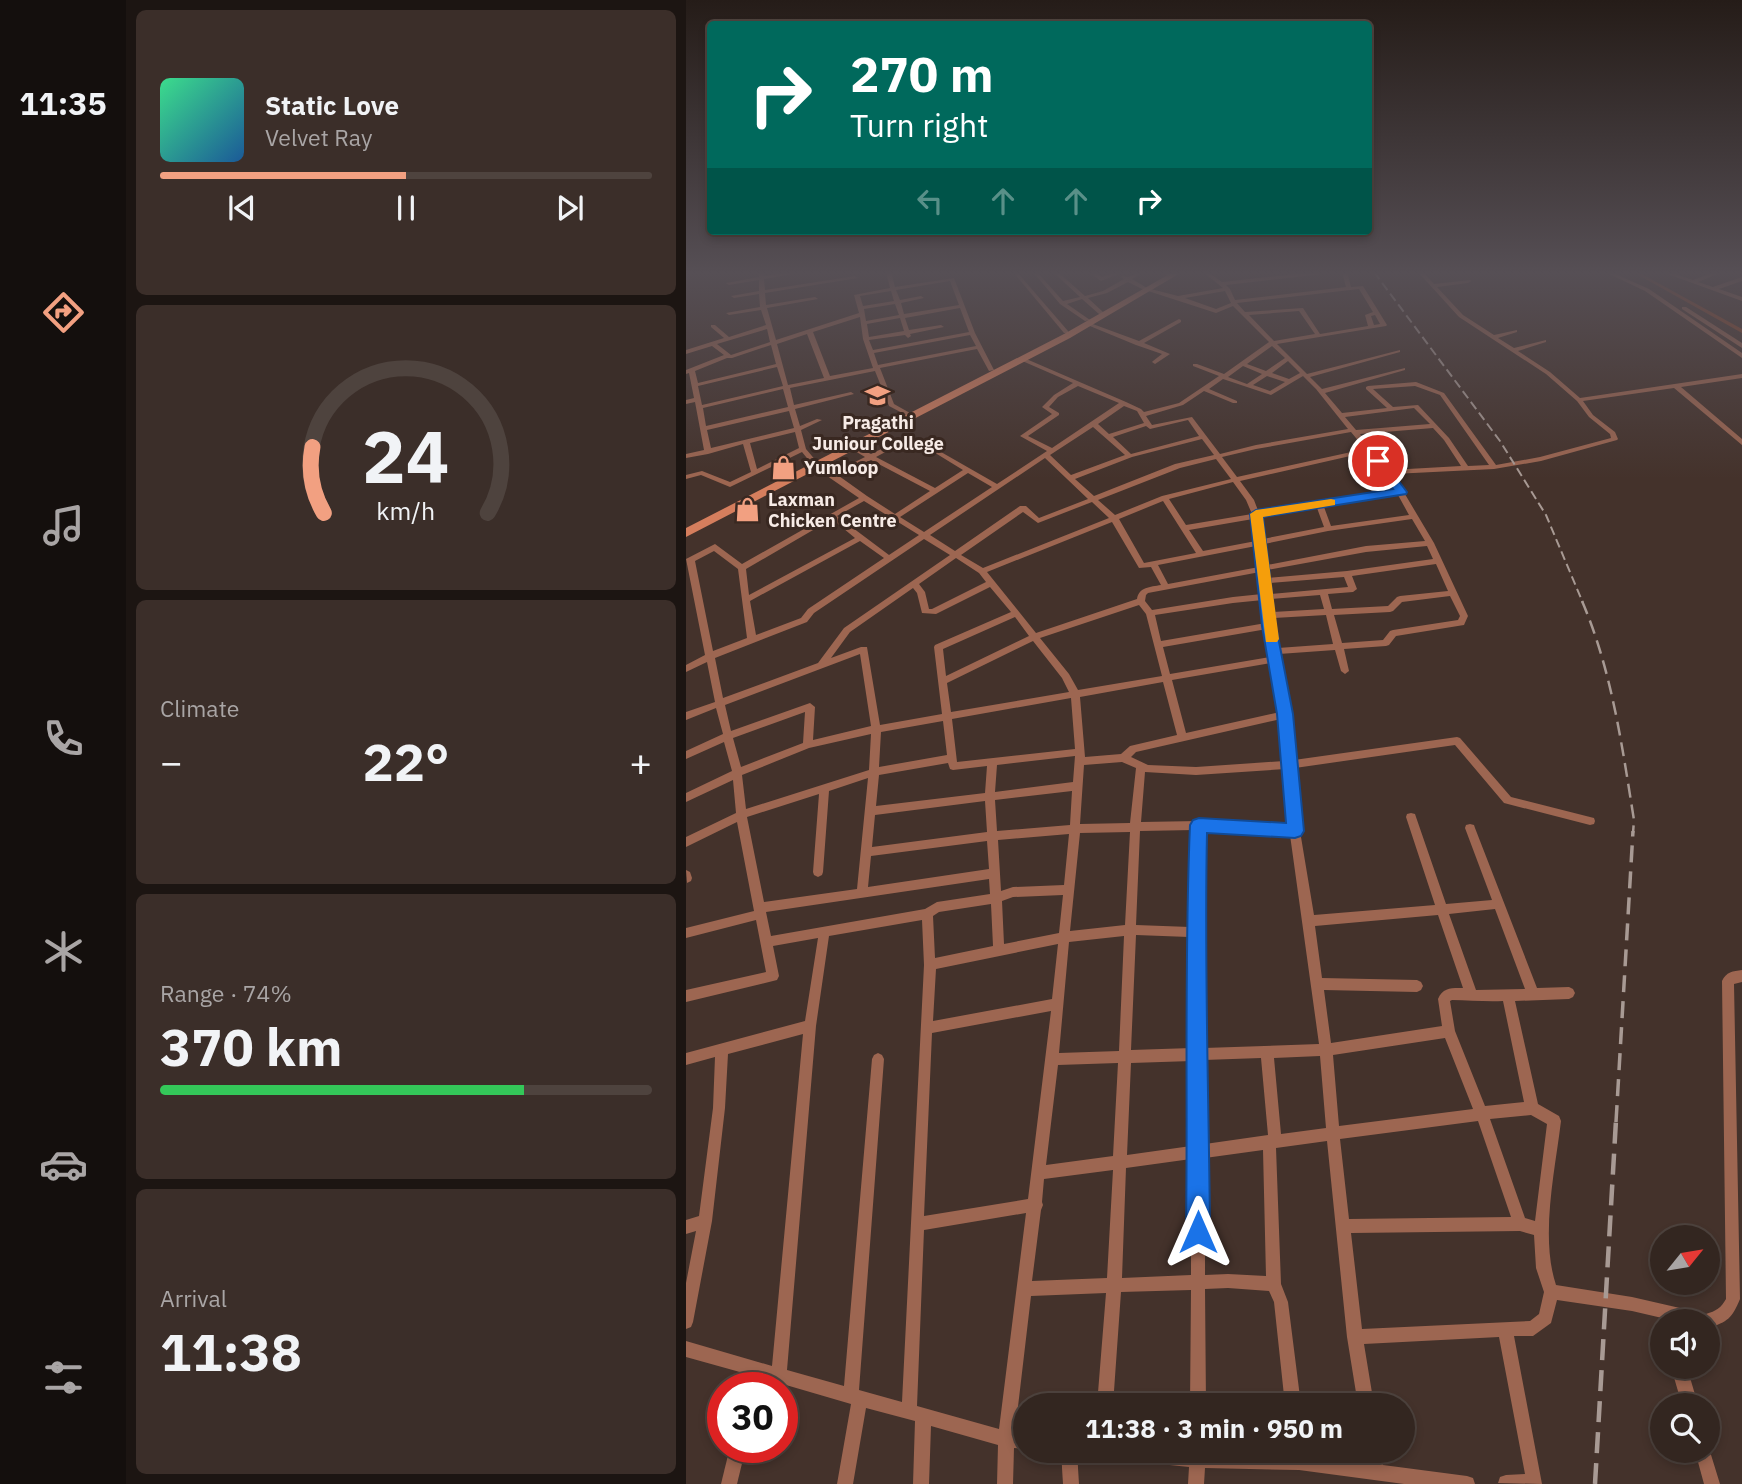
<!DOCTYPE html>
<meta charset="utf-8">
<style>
:root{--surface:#332620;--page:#3b2e29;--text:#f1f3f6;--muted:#a9a5a5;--line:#4e433e;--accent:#f2a081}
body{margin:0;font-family:"IBM Plex Sans",sans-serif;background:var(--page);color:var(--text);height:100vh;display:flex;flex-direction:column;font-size:26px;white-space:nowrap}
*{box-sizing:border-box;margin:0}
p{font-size:23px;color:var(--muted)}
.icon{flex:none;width:38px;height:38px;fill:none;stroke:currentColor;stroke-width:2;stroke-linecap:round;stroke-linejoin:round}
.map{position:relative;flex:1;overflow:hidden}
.drawer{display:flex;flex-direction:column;gap:10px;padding:10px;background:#1c1512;width:560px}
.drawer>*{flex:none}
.guide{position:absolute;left:21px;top:21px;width:665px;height:214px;border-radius:7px;box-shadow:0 4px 10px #0003,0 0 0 2px var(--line);background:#00695c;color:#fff;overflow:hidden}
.needle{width:46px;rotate:60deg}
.fabs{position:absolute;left:964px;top:1225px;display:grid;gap:14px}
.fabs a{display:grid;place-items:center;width:70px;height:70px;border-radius:50%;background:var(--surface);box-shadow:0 4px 10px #0003,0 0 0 2px var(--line);font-size:35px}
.speed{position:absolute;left:21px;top:1372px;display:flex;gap:14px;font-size:35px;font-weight:700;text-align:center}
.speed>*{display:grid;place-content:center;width:91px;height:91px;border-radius:50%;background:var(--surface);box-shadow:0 4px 10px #0003,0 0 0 2px var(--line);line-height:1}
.speed .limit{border:10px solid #d22;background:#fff;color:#111}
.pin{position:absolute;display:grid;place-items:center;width:60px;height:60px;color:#fff;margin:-30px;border:4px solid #fff;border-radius:50%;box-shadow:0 2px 7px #0007}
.me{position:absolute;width:77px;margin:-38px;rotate:0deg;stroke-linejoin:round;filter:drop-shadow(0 0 5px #0008)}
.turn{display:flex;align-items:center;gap:24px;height:147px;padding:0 28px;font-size:32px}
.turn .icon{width:91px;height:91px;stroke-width:2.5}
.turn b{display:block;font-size:49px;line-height:60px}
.lanes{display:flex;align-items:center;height:66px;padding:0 28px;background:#0003;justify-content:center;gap:35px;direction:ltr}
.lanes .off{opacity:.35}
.big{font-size:52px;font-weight:800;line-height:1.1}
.drawer .card{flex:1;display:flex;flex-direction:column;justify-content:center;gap:10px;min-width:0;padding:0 24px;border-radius:10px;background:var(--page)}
.drawer .dial{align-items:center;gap:0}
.dial svg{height:182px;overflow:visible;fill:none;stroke:var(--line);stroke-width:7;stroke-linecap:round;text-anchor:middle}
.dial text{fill:var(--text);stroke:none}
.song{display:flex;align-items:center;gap:21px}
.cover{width:84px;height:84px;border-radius:10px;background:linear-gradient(135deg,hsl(150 70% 55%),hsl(210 70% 35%))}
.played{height:7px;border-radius:4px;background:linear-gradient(90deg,var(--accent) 50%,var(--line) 50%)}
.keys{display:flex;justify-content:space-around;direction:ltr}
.heat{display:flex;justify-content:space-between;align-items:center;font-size:38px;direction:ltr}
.charge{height:10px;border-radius:5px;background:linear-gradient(90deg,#34c759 74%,var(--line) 0)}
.trip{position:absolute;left:327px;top:1393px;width:402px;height:70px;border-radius:35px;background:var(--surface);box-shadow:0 4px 10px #0003,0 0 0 2px var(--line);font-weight:800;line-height:70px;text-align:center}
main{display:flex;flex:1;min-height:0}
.dock{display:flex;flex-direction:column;width:126px;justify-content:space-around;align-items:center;background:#140f0d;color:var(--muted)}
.dock .icon{width:49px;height:49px}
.dock .on{color:var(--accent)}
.dock b{font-size:32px;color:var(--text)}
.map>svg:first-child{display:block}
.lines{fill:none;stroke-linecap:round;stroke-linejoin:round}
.canal{fill:#934525;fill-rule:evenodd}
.minor{fill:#9d6651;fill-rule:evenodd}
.secondary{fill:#d57e5d;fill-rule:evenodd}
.rail-far3{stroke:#a89a94;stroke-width:2;stroke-dasharray:9 4.5;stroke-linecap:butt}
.rail-far2{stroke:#a89a94;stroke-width:2.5;stroke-dasharray:14 7;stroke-linecap:butt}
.rail-far1{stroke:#a89a94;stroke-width:3.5;stroke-dasharray:17 9;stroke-linecap:butt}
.rail{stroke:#a89a94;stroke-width:4.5;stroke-dasharray:21 10;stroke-linecap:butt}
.route{fill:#1a73e8;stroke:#114b97;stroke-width:2}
.slow{fill:#f59e0b}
.labels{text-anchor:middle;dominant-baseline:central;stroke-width:6;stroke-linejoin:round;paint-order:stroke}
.far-poi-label{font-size:18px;font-weight:bold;fill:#f7ebe6;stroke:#392821;text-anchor:start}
</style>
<main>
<nav class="dock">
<b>11:35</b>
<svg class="icon on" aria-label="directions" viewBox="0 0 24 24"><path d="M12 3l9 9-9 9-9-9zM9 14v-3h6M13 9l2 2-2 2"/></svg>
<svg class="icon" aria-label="music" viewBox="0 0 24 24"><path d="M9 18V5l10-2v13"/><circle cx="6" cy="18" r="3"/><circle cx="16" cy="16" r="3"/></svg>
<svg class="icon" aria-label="phone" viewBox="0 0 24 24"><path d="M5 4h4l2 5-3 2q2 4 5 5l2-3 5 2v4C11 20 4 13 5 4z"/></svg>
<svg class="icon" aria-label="climate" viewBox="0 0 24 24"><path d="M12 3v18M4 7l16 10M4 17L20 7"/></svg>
<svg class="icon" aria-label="car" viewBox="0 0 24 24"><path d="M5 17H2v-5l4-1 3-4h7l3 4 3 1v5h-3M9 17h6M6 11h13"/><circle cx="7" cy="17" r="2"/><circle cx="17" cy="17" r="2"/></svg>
<svg class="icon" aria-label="filters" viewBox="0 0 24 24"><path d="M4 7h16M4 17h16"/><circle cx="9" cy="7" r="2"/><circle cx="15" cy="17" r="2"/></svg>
</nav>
<section class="drawer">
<div class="card">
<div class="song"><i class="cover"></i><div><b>Static Love</b><p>Velvet Ray</p></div></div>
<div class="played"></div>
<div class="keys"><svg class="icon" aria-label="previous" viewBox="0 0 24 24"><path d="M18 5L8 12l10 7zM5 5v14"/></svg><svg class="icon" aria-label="pause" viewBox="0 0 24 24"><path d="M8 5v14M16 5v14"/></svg><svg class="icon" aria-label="next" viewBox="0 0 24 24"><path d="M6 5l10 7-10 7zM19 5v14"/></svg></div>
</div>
<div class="card dial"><svg viewBox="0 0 100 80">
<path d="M14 69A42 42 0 1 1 86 69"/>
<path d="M14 69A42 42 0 0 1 9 40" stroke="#f2a081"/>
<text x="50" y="56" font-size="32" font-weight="700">24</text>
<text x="50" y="72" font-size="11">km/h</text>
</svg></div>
<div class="card"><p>Climate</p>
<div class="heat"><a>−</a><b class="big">22°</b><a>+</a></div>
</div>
<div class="card"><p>Range · 74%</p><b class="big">370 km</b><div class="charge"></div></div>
<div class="card"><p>Arrival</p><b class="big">11:38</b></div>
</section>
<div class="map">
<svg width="1056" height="1484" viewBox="0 0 1056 1484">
<rect width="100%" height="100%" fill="#44322b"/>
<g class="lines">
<polygon class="canal" points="947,272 952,272 1056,329 1056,333"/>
<g class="minor">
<path d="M73,272H77L78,276L107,272H118L78,279L79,290L169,276L172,278L79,293L80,305L129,297L132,299L81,308L90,340L173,313L168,295L204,288L200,272H205L209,287L268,278L289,333L308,370L303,371L291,349L194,368L208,404L224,413V415L222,416L203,406L189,371L104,388L108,405L165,392L168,394L109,409L114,426L131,419L136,420L115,430L120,449L131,462L129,463H125L116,452L44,487L15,475L0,479V475L16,471L44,482L65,472L57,444L22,454L0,458V454L18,450L9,402L0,404V400L8,398L3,373L0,374V370L38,355L26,346L0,354V350L38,338L25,327V325H29L43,337L80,325L75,310L43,315L40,313L74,307L73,294L48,298L45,296L73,291V280L43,285L40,283L73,277ZM264,281L273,305L218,314L215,303L238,298L235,296L214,300L210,290ZM205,291L208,301L177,306L174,296ZM209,304L213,315L180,321L178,309ZM274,308L283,332L187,350L183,340L219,335L222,338L225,336L224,334L258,327L255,325L223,330L219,318ZM174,317L177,339L187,368L144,376L127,332ZM214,318L218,331L183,337L181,324ZM81,329L84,342L45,355L31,344ZM121,334L138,378L102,385L91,344ZM284,335L290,346L192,365L188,353ZM85,345L90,364L12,383L9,371L41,358H46ZM91,367L97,386L16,405L12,386ZM97,389L102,407L20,426L17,408ZM103,411L108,428L25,448L21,430ZM109,432L113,448L71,469L64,443Z"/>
<polygon points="327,272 331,272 382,331 382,333 378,333"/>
<path d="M347,272H351L377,301L394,297L367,272H372L399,296L417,291L438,279L435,277L436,276L442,277L453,272H458L446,279L461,288L492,296L537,288L517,272H522L536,282L627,272H640L637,274L540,285L544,289L549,300L660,287L656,272H661L665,287L677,286L701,325L700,326L591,344L621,374L714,350V352L624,377L636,389L719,368V370L639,393L656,413L701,408L680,389V387L682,386L730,382L758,393L810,465L854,457L925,438L924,434L903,417L891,401L860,374L773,317L732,272H737L748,284L784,280L785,281L782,283L751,287L777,315L808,335L831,330V332L812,338L828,348L860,340V342L832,351L864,372L894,398L1056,374V378L995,387L1056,439V445L988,388L897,401L907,415L929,432L932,439L931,440L855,461L808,469L707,474L748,543L782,616L778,625L710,636L703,645L700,646L658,649L663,671L659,674L655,671L649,650L593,654L604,714L608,760L771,737L774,738L825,797L904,817L908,818L909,821L908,824L904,825L818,803L769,745L609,768L614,831L628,915L749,905L720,817L721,814L725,813L729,814L730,817L760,904L806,900L779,828L780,825L784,824L788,825L789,828L851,988L883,987L887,989L889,993L887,997L883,999L829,1001L852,1104L873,1116L875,1121C869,1171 854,1237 870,1285L946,1297L1020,1314C1030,1311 1035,1308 1040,1299L1036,981C1040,972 1047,971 1056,970V982L1048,984L1054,1299C1046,1318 1042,1322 1022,1328V1321H989L946,1311L871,1300L865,1323L847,1336H828L856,1484L812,1483L814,1477L820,1475L839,1474L813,1337L678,1344L688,1405H672L661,1337L641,1141L590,1148L595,1284L602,1302L615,1405H599L588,1302L583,1291L542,1288L519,1289L520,1405H504L505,1290L435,1292L427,1405H411L420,1293L345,1296L329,1432L340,1433V1449L328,1448L327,1484H311L312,1445L245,1426L243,1484H227L229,1421L180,1408L167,1484H151L165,1404L76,1378L74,1388H58L61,1374L0,1357V1341L86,1366L117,1034L42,1054L39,1108L26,1221L7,1322L5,1327L0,1329V1283L10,1231L0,1234V1220L13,1216L27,1108L29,1057L0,1065V1053L119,1021L132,938L87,946L93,976L91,980L0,1002V990L80,972L70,920L0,938V928L68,911L51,822L0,847V837L50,813L47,780L0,802V793L46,771L38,742L0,759V751L37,734L30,708L0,720V712L29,702L21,662L0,672V665L19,655L0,559L29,544L56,564L173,498L144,478L129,464L133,462L135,463L149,472L179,457L164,448V446L166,445L185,454L214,440H218V442L190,457L249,488L277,470L246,451V449L248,448L311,484L361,451L334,436L366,414L356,407L368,395L387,383L334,360V358H338L440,402L455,409L458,412L493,403L533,376L507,366V364H511L538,374L583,342L547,306L530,313L456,289L442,282L421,293L402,298L417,312V314H413L396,299L381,304L404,320L399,321L374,304ZM673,289L687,312L679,315L682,326L634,334L617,308L559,312L551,303ZM539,291L545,303L530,309L499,298ZM613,311L629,334L588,341L563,315ZM689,315L694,324L688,325L685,316ZM586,346L599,358L580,371L561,364ZM602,361L614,373L603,379L586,373ZM557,366L576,374L561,384L542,377ZM581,376L599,382L584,391L567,385ZM617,376L630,389L662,429L570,445L534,454L506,417L466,425L460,416L497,405L518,391L547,403H551V401L523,389L537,379L585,395ZM392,386L433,403L366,448L342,436L373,415V413L363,407L372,397ZM729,386L754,395L803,465L782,466L763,438L732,405L707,407L687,389ZM438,406L451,411L458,423L423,434L412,424ZM728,408L744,424L670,430L659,417ZM502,420L513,436L445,454L427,437L460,426L464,429ZM407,427L439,455L385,475L364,455ZM747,428L758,440L775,466L704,470L674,434ZM665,432L679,449L551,477L536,457L570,449ZM516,439L528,455L489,464L408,496L389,479L446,457ZM682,452L699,473L709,491L636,503L633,502L629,504L573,513L568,500L554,481ZM359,458L402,499L353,518L340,506H334L269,551L244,535ZM530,459L545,479L476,496L429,515L412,500L494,468ZM185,460L244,491L209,514L181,496L153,476ZM282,473L306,487L238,532L214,517ZM547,482L560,500L566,514L500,525L483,499ZM712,495L723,515L645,526L638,507ZM178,501L233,535L203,555L151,516ZM477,501L510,553L458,563L433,519ZM406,502L423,518L297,568L275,555L337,512L352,523ZM631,508L638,527L577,539L574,518ZM146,519L169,538L63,595L60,569ZM567,519L570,541L517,551L503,530ZM726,519L739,541L680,546L581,565L578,544L642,531ZM426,522L453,568L465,567L475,585C464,587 453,587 451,599L350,633L301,572ZM238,539L264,555L158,628L132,663L37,698L29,658L121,622L128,613ZM174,541L198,558L122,609L115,618L70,635L64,601ZM570,546L573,567L482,584L472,565ZM741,546L747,559L661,571L582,578L581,570L680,552ZM28,551L52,569L61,638L27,651L9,561ZM270,558L293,573L300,582L246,609H243L239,592L233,584ZM750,564L762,591L714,596L711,597L702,606L646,609L642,594L667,592L671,589L666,576ZM574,572L576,594L547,597L466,610L459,601L460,595L462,593ZM658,577L662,587L585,594L583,583ZM304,587L325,612L249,645L248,647L256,714L194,725L181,647H175L145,658L164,632L227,588L231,593L236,613L250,614ZM634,595L638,609L587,612L585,599ZM764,596L774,616L772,620L707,630L704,631L697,640L656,643L648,615L704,612L707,611L716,602ZM577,600L578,615L580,623L475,641L469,615L547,603ZM453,605L460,614L476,676L392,690L383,674L354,638ZM640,615L647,644L592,648L588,618ZM329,617L343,636L260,676L257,649ZM581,629L584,657L484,674L477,647ZM347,641L376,678L383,692L265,712L261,683ZM174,654L185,726L127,740L129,707L124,703L45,731L39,705ZM585,663L594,712L500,733L486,680ZM477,682L491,735L444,746L435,754L399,757L394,697ZM385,698L389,749L271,762L266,719ZM119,712L117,743L55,767L47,738ZM595,719L598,761L510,767L462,765L445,757L450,752ZM257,721L261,755L193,767L195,732ZM185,734L183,770L60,809L56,775L123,748ZM389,756L387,782L309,792L311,765ZM436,762L450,768L444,823L394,824L398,765ZM262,763L264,769L267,770L301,766L299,793L190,806L193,775ZM599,769L603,826L513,821L455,822L459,772L510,775ZM182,778L171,889L78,902L61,817L133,794L127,872L128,875L132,877L136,875L137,872L143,791ZM386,791L384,825L311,831L309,800ZM299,801L301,832L186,847L189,815ZM508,830L504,927L450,925L454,831ZM518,830L604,835L633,1044L518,1048L515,932ZM444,832L439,925L384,931L394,833ZM383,834L378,885L327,887L315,891L312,840ZM301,841L303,869L182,887L185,856ZM303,879L304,894L251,902L239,909L85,936L80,912ZM377,895L373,933L318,944L316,901L327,897ZM305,904L307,946L249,958L247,916L253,912ZM809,909L839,989L790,990L763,914ZM752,915L777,988C766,988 757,987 752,999L756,1026L645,1043L638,990L731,992L735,990L737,986L735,982L731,980L636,978L629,926ZM236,920L238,965L216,1402L173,1390L198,1059L196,1055L192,1053L188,1055L186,1059L158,1386L101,1370L130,1026L143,936ZM450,935L503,937L506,1048L445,1050ZM438,936L433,1051L373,1053L383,942ZM372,944L366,999L247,1021L250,969ZM766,1000C783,1000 800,1002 817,1001L838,1102L799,1106L769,1031L764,1001ZM365,1011L342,1199L238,1216L246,1033ZM759,1038L787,1109L653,1126L647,1055ZM634,1056L640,1128L595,1134L588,1058ZM575,1058L582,1135L519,1144L518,1060ZM506,1061L505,1146L441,1155L445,1063ZM432,1063L427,1156L360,1165L372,1065ZM845,1115L861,1124L849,1221L839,1218L804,1119ZM792,1121L825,1217L663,1219L654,1139ZM577,1150L580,1276L542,1274L519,1275V1158ZM505,1159V1275L436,1278L440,1168ZM427,1170L421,1278L346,1281L355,1210L357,1205L356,1202L358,1179ZM340,1213L313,1429L231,1406L238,1230ZM834,1231L848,1235L850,1268L858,1292L853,1314L844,1321L676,1329L665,1233Z"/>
<polygon points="402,272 408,272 416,277 430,272 437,272 415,281"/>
<polygon points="474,272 481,272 485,274 482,276"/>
<polygon points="919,272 925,272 963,289 1056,353 1056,358 959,291"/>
<polygon points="976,272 983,272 1007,280 1028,272 1034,272 1034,273 1012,282 1027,287 1056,277 1056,281 1033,289 1056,297 1056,301"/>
<polygon points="996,307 1000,307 1056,343 1056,348 996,309"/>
<polygon points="493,319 495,320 495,322 458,343 484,354 469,364 466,362 467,361 476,354 450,345 399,324 404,323 453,341"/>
<polygon points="0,870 4,872 6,878 5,881 1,883"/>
<polygon points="985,1367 1001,1367 1012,1405 996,1405"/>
<polygon points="1022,1445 1034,1484 1018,1484 1009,1451 1022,1451"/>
<polygon points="44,1447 60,1447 51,1484 35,1484"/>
<polygon points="375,1451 391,1451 393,1484 377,1484"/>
<polygon points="418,1451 520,1451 520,1452 613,1454 681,1463 679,1451 695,1451 697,1465 781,1476 787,1478 789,1484 718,1484 613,1470 519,1468 518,1484 502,1484 503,1467 426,1459 420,1457"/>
</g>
<polygon class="secondary" points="487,272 496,272 384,338 0,537 0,528 378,334"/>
<polyline class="rail-far3" points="688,272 814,441 860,515 897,603"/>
<path class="rail-far2" d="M896,601C926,671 936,746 948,820L947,833"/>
<polyline class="rail-far1" points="930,1122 947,831"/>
<polyline class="rail" points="909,1484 930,1120"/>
</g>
<linearGradient id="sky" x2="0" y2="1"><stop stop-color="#251c18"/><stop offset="0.57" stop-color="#564f55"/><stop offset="1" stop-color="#564f55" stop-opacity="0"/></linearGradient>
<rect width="1056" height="479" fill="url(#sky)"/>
<path class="route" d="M688,459H696L721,492L720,494L577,517L590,626L607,714L618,831L615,836L609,838L521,833C518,966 523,1099 524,1232L520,1240L512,1243L504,1240L500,1232C502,1096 498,961 504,825L507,820L513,818L600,823L591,714L576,626L564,514L570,510L707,489L686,461Z"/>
<polygon class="slow" points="645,499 649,500 649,505 577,517 593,639 591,642 580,642 564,514 570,510"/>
<defs>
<symbol id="university-bare" viewBox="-9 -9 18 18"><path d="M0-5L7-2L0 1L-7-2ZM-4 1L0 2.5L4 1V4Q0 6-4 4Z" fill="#f2a081" stroke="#392821" stroke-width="2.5" paint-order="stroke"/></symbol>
<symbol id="shop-bare" viewBox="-9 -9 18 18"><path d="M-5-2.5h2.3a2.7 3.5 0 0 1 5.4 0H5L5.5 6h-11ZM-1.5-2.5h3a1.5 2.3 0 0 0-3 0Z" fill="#f2a081" stroke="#392821" stroke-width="2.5" paint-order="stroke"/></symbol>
</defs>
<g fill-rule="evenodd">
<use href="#university-bare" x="174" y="378" width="35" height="35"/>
<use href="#shop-bare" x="80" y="450" width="35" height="35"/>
<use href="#shop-bare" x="44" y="492" width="35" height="35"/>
</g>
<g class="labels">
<g class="far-poi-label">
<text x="192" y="422" text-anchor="middle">Pragathi<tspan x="192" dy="21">Juniour College</tspan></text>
<text x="118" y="467">Yumloop</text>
<text x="82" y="499">Laxman<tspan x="82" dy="21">Chicken Centre</tspan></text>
</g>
</g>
</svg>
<div class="fabs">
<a><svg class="needle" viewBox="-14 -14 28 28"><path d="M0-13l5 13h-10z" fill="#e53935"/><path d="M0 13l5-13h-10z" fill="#a9a5a5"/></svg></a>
<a><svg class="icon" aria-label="sound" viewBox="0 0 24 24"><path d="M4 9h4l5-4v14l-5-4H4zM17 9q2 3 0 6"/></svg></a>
<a><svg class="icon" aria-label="search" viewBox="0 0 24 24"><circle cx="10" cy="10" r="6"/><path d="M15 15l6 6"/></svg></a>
</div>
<div class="speed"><div class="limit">30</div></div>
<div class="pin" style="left:692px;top:461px;background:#d93025"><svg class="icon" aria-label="arrive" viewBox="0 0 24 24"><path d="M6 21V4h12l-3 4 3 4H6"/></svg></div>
<svg class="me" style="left:512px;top:1232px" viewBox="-20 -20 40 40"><path d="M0-17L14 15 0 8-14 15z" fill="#1a73e8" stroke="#fff" stroke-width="4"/></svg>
<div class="trip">11:38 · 3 min · 950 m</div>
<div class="guide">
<div class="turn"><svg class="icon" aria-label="right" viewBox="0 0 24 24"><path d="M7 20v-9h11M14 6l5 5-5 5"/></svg><div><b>270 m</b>Turn right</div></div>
<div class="lanes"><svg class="icon off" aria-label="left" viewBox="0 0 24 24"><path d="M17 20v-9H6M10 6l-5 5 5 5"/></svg><svg class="icon off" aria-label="ahead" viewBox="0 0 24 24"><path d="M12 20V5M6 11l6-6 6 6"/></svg><svg class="icon off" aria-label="ahead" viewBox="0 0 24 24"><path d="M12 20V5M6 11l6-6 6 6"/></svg><svg class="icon" aria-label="right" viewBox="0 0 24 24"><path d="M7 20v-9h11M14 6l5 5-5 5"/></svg></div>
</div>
</div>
</main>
